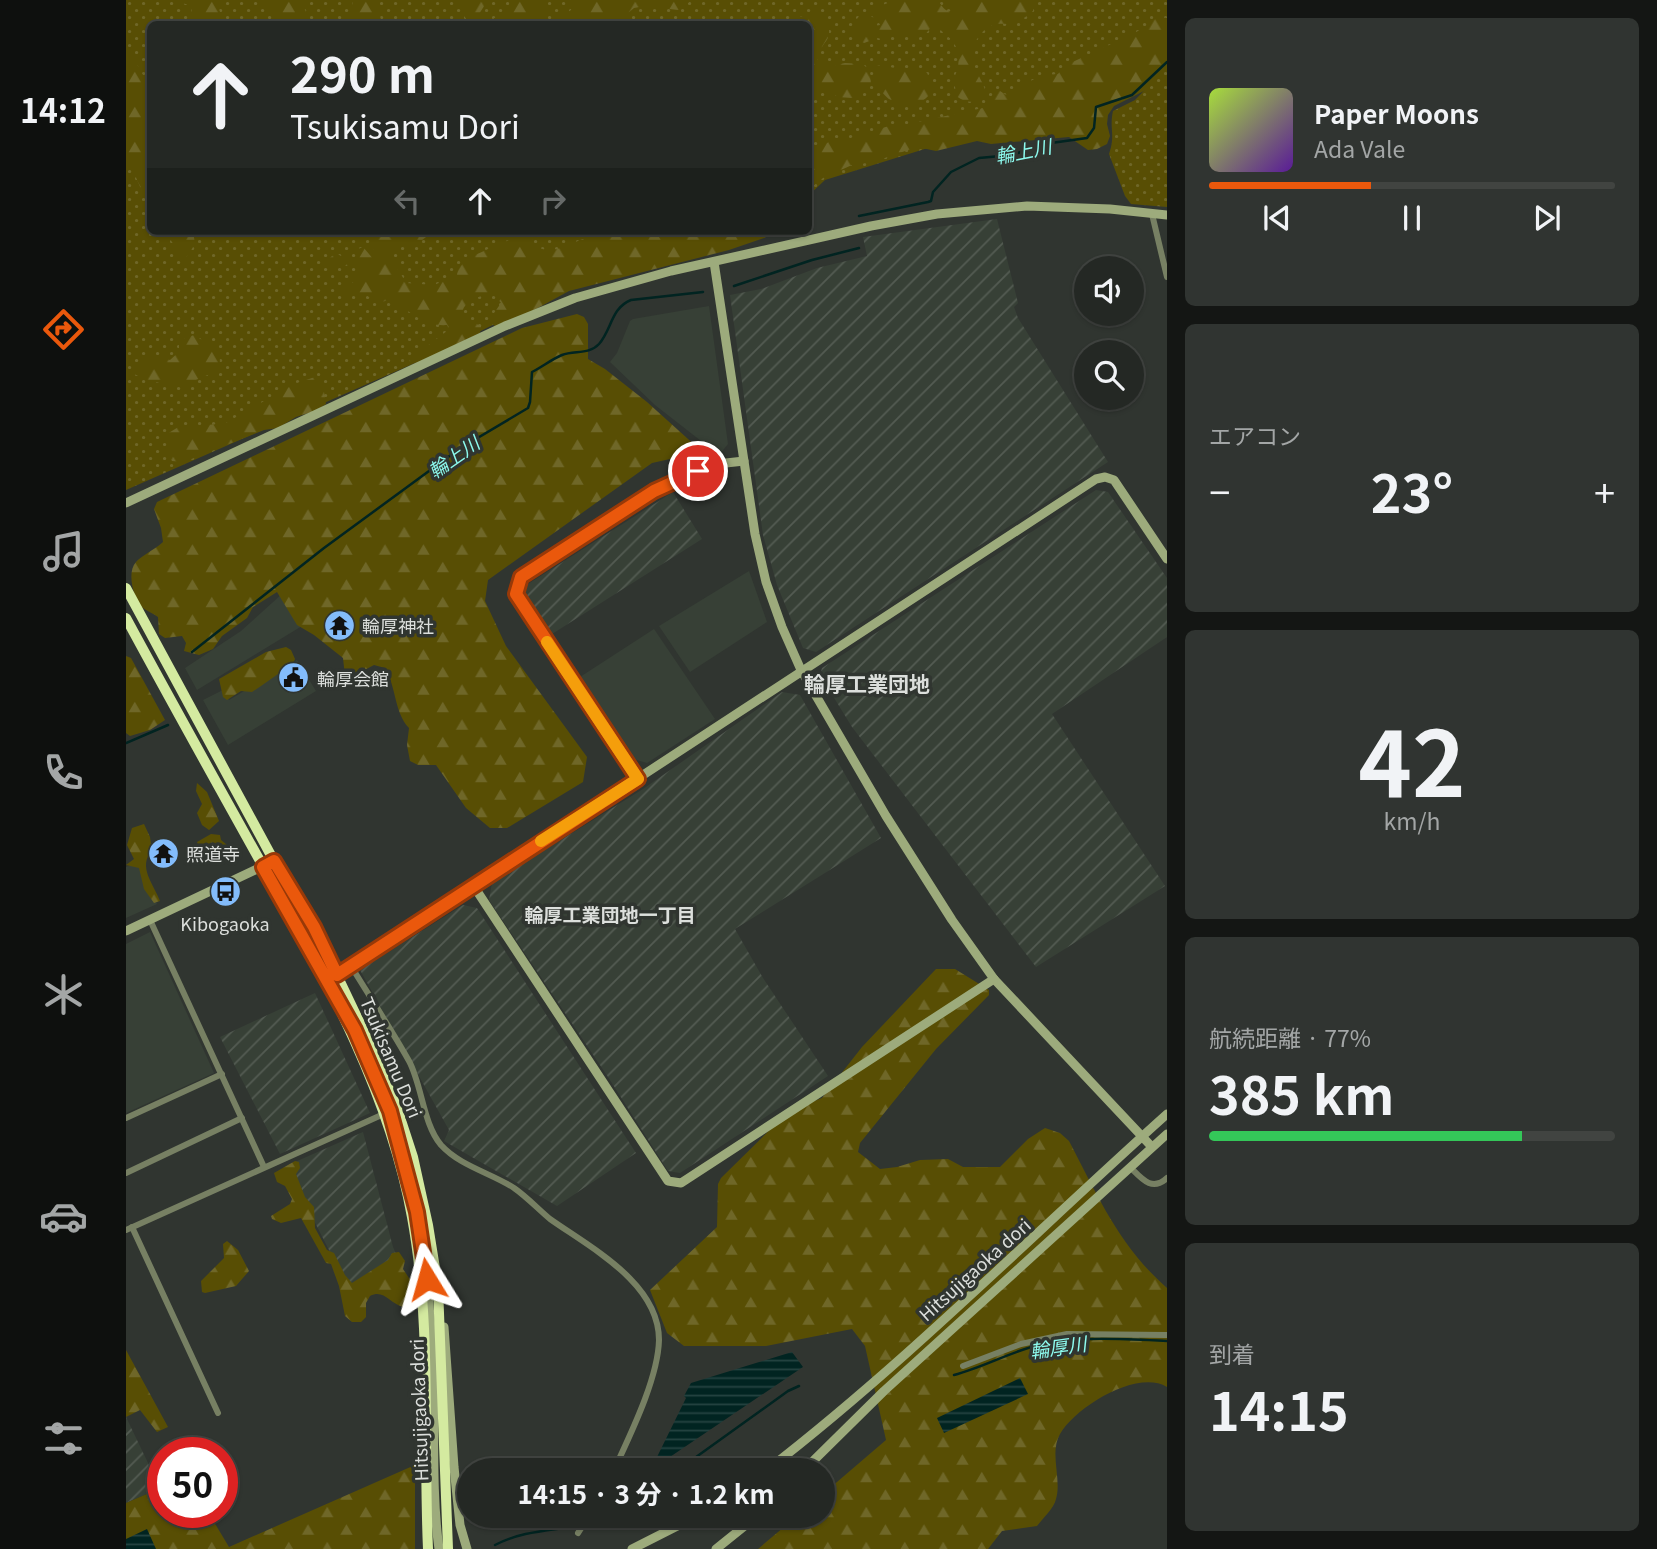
<!DOCTYPE html>
<html lang="ja">
<meta charset="utf-8">
<style>
:root{--surface:#242824;--page:#303431;--text:#f1f3f6;--muted:#a3a6a6;--line:#414441;--accent:#ea580c}
body{margin:0;font-family:Georgia,"Noto Sans JP",serif;background:var(--page);color:var(--text);height:100vh;display:flex;flex-direction:column;font-size:26px;white-space:nowrap}
*{box-sizing:border-box;margin:0}
p{font-size:23px;color:var(--muted)}
.icon{flex:none;width:38px;height:38px;fill:none;stroke:currentColor;stroke-width:2;stroke-linecap:round;stroke-linejoin:round}
.map{position:relative;flex:1;overflow:hidden}
.details{display:flex;flex-direction:column;gap:18px;padding:18px;background:#141614;width:490px}
.details>*{flex:none}
.banner{position:absolute;left:21px;top:21px;width:665px;height:214px;border-radius:10px;box-shadow:0 2px 5px #0004,0 0 0 2px var(--line);background:#242824;color:var(--text);overflow:hidden}
.fabs{position:absolute;left:948px;top:256px;display:grid;gap:14px}
.fabs a{display:grid;place-items:center;width:70px;height:70px;border-radius:50%;background:var(--surface);box-shadow:0 2px 5px #0004,0 0 0 2px var(--line);font-size:35px}
.speed{position:absolute;left:21px;top:1437px;display:flex;gap:14px;font-size:35px;font-weight:700;text-align:center}
.speed>*{display:grid;place-content:center;width:91px;height:91px;border-radius:50%;background:var(--surface);box-shadow:0 2px 5px #0004,0 0 0 2px var(--line);line-height:1}
.speed .limit{border:10px solid #d22;background:#fff;color:#111}
.pin{position:absolute;display:grid;place-items:center;width:60px;height:60px;color:#fff;margin:-30px;border:4px solid #fff;border-radius:50%;box-shadow:0 2px 7px #0007}
.me{position:absolute;width:77px;margin:-38px;rotate:352deg;stroke-linejoin:round;filter:drop-shadow(0 0 5px #0008)}
.turn{display:flex;align-items:center;gap:24px;height:147px;padding:0 28px;font-size:32px}
.turn .icon{width:91px;height:91px;stroke-width:2.5}
.turn b{display:block;font-size:49px;line-height:60px}
.lanes{display:flex;align-items:center;height:66px;padding:0 28px;background:#0003;justify-content:center;gap:35px;direction:ltr}
.lanes .off{opacity:.35}
.big{font-size:52px;font-weight:700;line-height:1.1}
.details .tile{flex:1;display:flex;flex-direction:column;justify-content:center;gap:10px;min-width:0;padding:0 24px;border-radius:10px;background:var(--page)}
.details .dial{align-items:center;gap:0}
.dial b{font-size:91px;line-height:1}
.song{display:flex;align-items:center;gap:21px}
.cover{width:84px;height:84px;border-radius:10px;background:linear-gradient(135deg,hsl(80 70% 55%),hsl(270 70% 35%))}
.played{height:7px;border-radius:4px;background:linear-gradient(90deg,var(--accent) 40%,var(--line) 40%)}
.keys{display:flex;justify-content:space-around;direction:ltr}
.heat{display:flex;justify-content:space-between;align-items:center;font-size:38px;direction:ltr}
.charge{height:10px;border-radius:5px;background:linear-gradient(90deg,#34c759 77%,var(--line) 0)}
.trip{position:absolute;left:331px;top:1458px;width:378px;height:70px;border-radius:35px;background:var(--surface);box-shadow:0 2px 5px #0004,0 0 0 2px var(--line);font-weight:700;line-height:70px;text-align:center}
main{display:flex;flex:1;min-height:0}
.tabs{display:flex;flex-direction:column;width:126px;justify-content:space-around;align-items:center;background:#0e100e;color:var(--muted)}
.tabs .icon{width:49px;height:49px}
.tabs .current{color:var(--accent)}
.tabs b{font-size:32px;color:var(--text)}
.map>svg:first-child{display:block}
.built{fill:#374036}
.industrial{fill:url(#industrial-furrows)}
.grass{fill:url(#grass-dots)}
.forest{fill:url(#forest-firs)}
.water{fill:url(#water-rules)}
.lines{fill:none;stroke-linecap:round;stroke-linejoin:round}
.stream{stroke:#012421;stroke-width:2.5}
.street{stroke:#778063;stroke-width:6}
.secondary{stroke:#9dab7c;stroke-width:9}
.highway{stroke:#d4eaa0;stroke-width:10}
.route-casing{stroke:#983908;stroke-width:18}
.route{stroke:#ea580c;stroke-width:12}
.slow{stroke:#f59e0b;stroke-width:12}
.labels{text-anchor:middle;dominant-baseline:central;stroke-width:7;stroke-linejoin:round;paint-order:stroke}
.poi-label{font-size:18px;fill:#dcdfdc;stroke:#303530;text-anchor:start}
.street-label{font-size:18px;fill:#dcdfdc;stroke:#303530}
.water-label{font-size:19px;font-style:italic;fill:#8dfbef;stroke:#303530}
.neighbourhood-label{font-size:19px;font-weight:bold;fill:#dcdfdc;stroke:#303530}
.quarter-label{font-size:21px;font-weight:bold;fill:#dcdfdc;stroke:#303530}
</style>
<main>
<nav class="tabs">
<b>14:12</b>
<svg class="icon current" aria-label="directions" viewBox="0 0 24 24"><path d="M12 3l9 9-9 9-9-9zM9 14v-3h6M13 9l2 2-2 2"/></svg>
<svg class="icon" aria-label="music" viewBox="0 0 24 24"><path d="M9 18V5l10-2v13"/><circle cx="6" cy="18" r="3"/><circle cx="16" cy="16" r="3"/></svg>
<svg class="icon" aria-label="phone" viewBox="0 0 24 24"><path d="M5 4h4l2 5-3 2q2 4 5 5l2-3 5 2v4C11 20 4 13 5 4z"/></svg>
<svg class="icon" aria-label="climate" viewBox="0 0 24 24"><path d="M12 3v18M4 7l16 10M4 17L20 7"/></svg>
<svg class="icon" aria-label="car" viewBox="0 0 24 24"><path d="M5 17H2v-5l4-1 3-4h7l3 4 3 1v5h-3M9 17h6M6 11h13"/><circle cx="7" cy="17" r="2"/><circle cx="17" cy="17" r="2"/></svg>
<svg class="icon" aria-label="filters" viewBox="0 0 24 24"><path d="M4 7h16M4 17h16"/><circle cx="9" cy="7" r="2"/><circle cx="15" cy="17" r="2"/></svg>
</nav>
<div class="map">
<svg width="1041" height="1549" viewBox="0 0 1041 1549">
<defs>
<pattern id="industrial-furrows" width="10" height="10" patternUnits="userSpaceOnUse" patternTransform="scale(1.75)"><rect width="10" height="10" fill="#374036"/><path d="M-1 1l2-2M0 10L10 0M9 11l2-2" fill="none" stroke="#535b52"/></pattern>
<pattern id="grass-dots" width="8" height="8" patternUnits="userSpaceOnUse" patternTransform="scale(1.75)"><rect width="8" height="8" fill="#584e04"/><path d="M2 2h.1M6 6h.1" fill="none" stroke="#6f6728" stroke-width="1.8" stroke-linecap="round"/></pattern>
<pattern id="forest-firs" width="22" height="20" patternUnits="userSpaceOnUse" patternTransform="scale(1.75)"><rect width="22" height="20" fill="#584e04"/><path d="M5 1l3.5 6h-7zM16 11l3.5 6h-7z" fill="#6f6728"/></pattern>
<pattern id="water-rules" width="6" height="5" patternUnits="userSpaceOnUse" patternTransform="scale(1.75)"><rect width="6" height="5" fill="#012421"/><path d="M0 2.5h6" fill="none" stroke="#254341"/></pattern>
</defs>
<rect width="100%" height="100%" fill="#303530"/>
<g class="built">
<polygon points="583,306 602,444 593,455 529,405 484,362 491,353 504,321 507,319"/>
<polygon points="623,571 641,622 564,672 533,626"/>
<polygon points="157,593 176,626 71,690 59,668 115,631"/>
<polygon points="528,629 589,719 521,763 507,759 454,677"/>
<polygon points="171,660 190,691 102,745 77,700 97,690 103,700"/>
<polygon points="11,862 31,904 0,918 0,867"/>
<polygon points="24,932 88,1073 0,1113 0,944"/>
</g>
<g class="industrial">
<polygon points="871,219 892,303 888,307 892,318 982,462 690,652 677,648 651,585 637,535 604,295 635,289 691,268 741,256 737,237"/>
<polygon points="970,490 982,492 1041,578 1041,637 926,714 1039,886 910,967 726,727 694,675 696,668"/>
<polygon points="547,492 576,539 426,634 399,594 402,584"/>
<polygon points="656,692 674,695 755,838 609,929 637,978 702,1076 554,1173 542,1171 482,1077 363,900 366,883 517,789"/>
<polygon points="337,905 351,908 510,1153 431,1206 318,1141 323,1130 234,970"/>
<polygon points="189,993 244,1113 154,1154 94,1037"/>
<polygon points="237,1132 267,1247 273,1261 224,1291 160,1166"/>
<polygon points="0,1417 34,1488 0,1503"/>
</g>
<g class="grass">
<polygon points="0,0 1041,0 1041,32 863,129 699,180 683,195 682,24 24,24 24,231 641,231 444,287 298,359 0,490"/>
<path d="M1041,67V207L1005,204L999,196L983,154C990,135 983,129 987,111L1009,100Z"/>
</g>
<g class="forest">
<polygon points="53,0 90,0 98,24 64,24 66,6 56,3"/>
<polygon points="139,0 175,0 185,24 150,24"/>
<polygon points="227,0 250,0 256,24 226,24 224,18"/>
<path d="M329,0H362L353,14L364,21L381,10L385,0H417C421,9 418,16 424,24H343Z"/>
<polygon points="447,0 566,0 552,10 519,6 508,8 489,24 424,24 445,10"/>
<path d="M770,0H812C816,7 820,13 828,11L822,0L908,1L907,11C901,16 896,20 888,23C882,25 878,23 872,24C855,26 844,46 847,61C850,75 860,84 860,97C849,103 841,104 830,96L828,77C834,68 834,53 828,43C824,36 816,34 812,26H806L798,36C782,36 771,31 757,40L752,38L738,43L730,39L727,24L734,15L740,13L748,18L749,26L754,25L750,14L751,7Z"/>
<path d="M688,13L698,16C711,42 696,37 691,60L701,67L719,63L737,64L744,71L745,85L726,98L712,97L700,90L683,92L682,24H647Z"/>
<path d="M1029,17L1041,18V69L1022,89L988,106L982,115L981,124L984,136L981,144L971,149L962,150L943,137L865,144L851,141L810,151L791,147L747,162L726,165L697,178L683,189V149L712,139L719,141L733,134L751,133L756,128L767,125H778L866,106L869,92L874,91L882,96C895,83 914,75 932,74L938,66L998,38L1018,28Z"/>
<polygon points="0,44 24,88 24,209 0,155"/>
<path d="M750,65L801,73L805,81V93C783,120 744,98 750,65Z"/>
<polygon points="39,231 67,231 69,244 58,261"/>
<path d="M244,231H301L300,237L286,248L270,246C261,259 274,271 280,283L308,285L320,280L325,281L331,276C330,254 382,246 397,231H402L410,247L423,251L435,248L476,231H651L638,238L603,250L443,291L399,315L370,327L364,322L366,316L375,303L366,293C353,296 332,303 337,318L355,326L354,333L292,363L283,361L284,359L321,331L322,327L321,325C300,327 281,310 264,299L254,303L238,294L219,296V288L233,278L230,268C219,263 207,270 196,264L210,253L220,259L230,261L233,259L232,249L237,247L249,261Z"/>
<path d="M451,314L458,317L462,324V359L479,369L521,402L572,448L571,453L526,463L362,580L359,601L380,646L461,757L457,782L381,828H364L340,808L310,765H292L284,761L281,745L283,728C268,712 271,689 259,668L248,665L229,675L219,676L217,658L188,635L171,625L151,592L127,607L121,618L96,636L87,649L73,655L58,651L60,643L56,636L39,638L33,634L32,617C28,614 21,611 17,608C8,600 0,573 10,562C15,556 28,550 37,542L35,528L28,509L31,502L396,328Z"/>
<path d="M68,335C86,347 99,346 92,373C80,374 76,378 65,382C48,388 23,382 8,374L6,368L28,356L44,360L53,352V340Z"/>
<polygon points="189,377 198,392 200,404 189,411 170,417 152,428 138,430 58,462 46,461 41,454 41,434 54,426 98,424 168,384"/>
<polygon points="160,647 165,650 169,659 167,664 158,672 152,674 135,686 126,692 115,691 101,700 97,697 93,679 140,652"/>
<polygon points="0,656 5,658 39,720 24,730 4,736 0,733"/>
<polygon points="71,783 81,792 93,821 83,830 76,825 71,813 76,804 70,791"/>
<path d="M18,824L24,837L26,851C11,866 28,885 34,901L28,903L18,889L13,868L0,865L8,859L1,845L6,828Z"/>
<polygon points="85,834 94,835 95,840 101,845 81,856 77,856 71,842"/>
<path d="M810,969H829L863,990V995L810,1049L734,1143L732,1152L754,1169L771,1167L794,1160L822,1159L837,1167H874L902,1139L919,1128L934,1133L943,1141C972,1196 993,1246 1041,1288V1387C1011,1369 950,1407 934,1434C923,1453 936,1479 930,1499C928,1508 917,1518 911,1526L876,1531L862,1549H632L671,1516H696L697,1494L760,1440L739,1346L726,1329L640,1346H558L541,1333L524,1290L591,1227L592,1184L595,1178L663,1111L696,1098L736,1047Z"/>
<path d="M169,1161L173,1162L174,1168L170,1174L179,1197L188,1207L189,1228L201,1250L208,1253L219,1275L226,1283L262,1260L266,1253L273,1252L279,1261L277,1269L285,1281V1306L280,1304L277,1307C263,1303 258,1289 244,1296L240,1303V1317L235,1322H226L219,1316L213,1286L205,1264L200,1263L175,1218L155,1223L146,1219L145,1216L164,1204L166,1199L159,1186L151,1182L148,1173Z"/>
<polygon points="101,1241 112,1250 123,1271 110,1286 79,1293 76,1292 75,1281 98,1258 97,1244"/>
<polygon points="0,1350 42,1427 31,1432 14,1410 0,1417"/>
<polygon points="289,1465 289,1549 0,1549 0,1503 37,1487 37,1512 82,1512 103,1547"/>
</g>
<g class="water">
<polygon points="666,1352 677,1367 538,1461 531,1457 560,1398 558,1396 565,1383"/>
<polygon points="894,1378 902,1394 818,1433 811,1418"/>
<polygon points="21,1529 30,1549 0,1549 0,1539"/>
</g>
<g class="lines">
<g class="stream">
<polyline points="733,216 802,202 805,201 807,192 825,172 853,158 886,155 918,144 961,138 968,128 970,107 1006,95 1041,62"/>
<polyline points="608,286 686,260 733,248"/>
<path d="M66,652L198,548L333,449L402,408L404,402L406,372C416,367 426,359 436,355C448,350 463,355 473,344C486,329 485,308 505,300L577,292"/>
<polyline points="0,743 42,725"/>
<path d="M828,1375C858,1367 886,1351 916,1344C956,1336 1000,1339 1041,1341"/>
<polyline points="552,1470 662,1391 673,1386"/>
<polyline points="468,1523 483,1516"/>
<path d="M369,1545C394,1532 418,1531 445,1527"/>
</g>
<g class="street">
<polyline points="1026,214 1041,277"/>
<polyline points="24,920 138,1167"/>
<path d="M225,966C244,997 265,1029 283,1061C296,1085 297,1124 315,1145C334,1166 365,1173 388,1188C401,1197 412,1209 424,1219C465,1248 533,1283 533,1340C532,1379 504,1435 488,1470"/>
<polyline points="0,1118 96,1074"/>
<path d="M1004,1167C1016,1179 1026,1192 1041,1178"/>
<polyline points="0,1173 116,1118"/>
<polyline points="6,1227 92,1413"/>
<polyline points="0,1230 260,1113"/>
<polyline points="837,1366 895,1344 941,1334 1041,1335"/>
<polyline points="452,1533 463,1516"/>
</g>
<g class="secondary">
<polyline points="588,262 629,534 640,582 656,627 675,670 760,816 826,920 868,979 1026,1147"/>
<polyline points="0,503 379,326 449,298 545,271 745,226 811,214 901,206 984,209 1041,215"/>
<polyline points="512,779 390,594 391,585 395,577 528,491 553,477 591,464 618,461"/>
<polyline points="347,885 542,1181 555,1183 868,979"/>
<polyline points="0,931 148,861"/>
<polyline points="211,975 970,479 979,477 988,480 1041,559"/>
<path d="M235,1044C283,1149 303,1253 307,1368C309,1428 305,1490 313,1549"/>
<polyline points="318,1327 328,1467 334,1525 341,1549"/>
<path d="M641,1470C782,1361 908,1233 1041,1114"/>
<polyline points="678,1470 758,1391 1041,1134"/>
<polyline points="506,1549 571,1516"/>
<polyline points="590,1549 631,1516"/>
</g>
<g class="highway">
<polyline points="0,588 148,861 188,927 240,1036 271,1108 287,1157 302,1225 312,1287 322,1549"/>
<path d="M0,618C47,705 95,791 143,877C203,984 264,1095 286,1217C306,1326 297,1439 302,1549"/>
</g>
</g>
<g class="lines">
<defs>
<polyline id="route" points="301,1279 291,1212 264,1111 229,1030 137,867 148,861 188,927 211,975 512,779 390,594 395,577 528,491 572,471"/>
</defs>
<use href="#route" class="route-casing"/>
<use href="#route" class="route"/>
<polyline class="slow" points="415,841 512,779 421,642"/>
</g>
<defs>
<symbol id="temple-disc" viewBox="-11 -11 22 22"><circle r="9.5" fill="#83bcfb" stroke="#303530"/><path d="M0-6L5-2H3V0L6.5 2.5H4V6H1.5V3h-3V6H-4V2.5H-6.5L-3 0V-2H-5Z" fill="#111"/></symbol>
<symbol id="civic-disc" viewBox="-11 -11 22 22"><circle r="9.5" fill="#83bcfb" stroke="#303530"/><path d="M-.6-6.5H3V-4.5H.6V-3L4-1V1h2V6H-6V1h2V-1L-.6-3ZM-1.2 2.5V6h2.4V2.5Z" fill="#111"/></symbol>
<symbol id="bus-disc" viewBox="-11 -11 22 22"><circle r="9.5" fill="#83bcfb" stroke="#303530"/><path d="M-5-6H5V4H4V6H2V4H-2V6H-4V4H-5ZM-3.5-4V0h7V-4ZM-3.5 1.2v1.5H-2V1.2ZM2 1.2v1.5H3.5V1.2Z" fill="#111"/></symbol>
</defs>
<g fill-rule="evenodd">
<use href="#temple-disc" x="196" y="608" width="35" height="35"/>
<use href="#civic-disc" x="150" y="660" width="35" height="35"/>
<use href="#temple-disc" x="20" y="836" width="35" height="35"/>
<use href="#bus-disc" x="82" y="874" width="35" height="35"/>
</g>
<g class="labels">
<g class="poi-label">
<text x="236" y="625">輪厚神社</text>
<text x="191" y="678">輪厚会館</text>
<text x="60" y="853">照道寺</text>
<text x="99" y="923" text-anchor="middle">Kibogaoka</text>
</g>
<g class="street-label">
<text transform="translate(266 1057) rotate(67)">Tsukisamu Dori</text>
<text transform="translate(848 1269) rotate(-42)">Hitsujigaoka dori</text>
<text transform="translate(292 1410) rotate(-92)">Hitsujigaoka dori</text>
</g>
<g class="water-label">
<text transform="translate(897 150) rotate(-11)">輪上川</text>
<text transform="translate(327 456) rotate(-35)">輪上川</text>
<text transform="translate(932 1346) rotate(-8)">輪厚川</text>
</g>
<g class="neighbourhood-label">
<text x="484" y="913">輪厚工業団地一丁目</text>
</g>
<g class="quarter-label">
<text x="741" y="683">輪厚工業団地</text>
</g>
</g>
</svg>
<div class="fabs">
<a><svg class="icon" aria-label="sound" viewBox="0 0 24 24"><path d="M4 9h4l5-4v14l-5-4H4zM17 9q2 3 0 6"/></svg></a>
<a><svg class="icon" aria-label="search" viewBox="0 0 24 24"><circle cx="10" cy="10" r="6"/><path d="M15 15l6 6"/></svg></a>
</div>
<div class="speed"><div class="limit">50</div></div>
<div class="pin" style="left:572px;top:471px;background:#d93025"><svg class="icon" aria-label="arrive" viewBox="0 0 24 24"><path d="M6 21V4h12l-3 4 3 4H6"/></svg></div>
<svg class="me" style="left:301px;top:1279px" viewBox="-20 -20 40 40"><path d="M0-17L14 15 0 8-14 15z" fill="#ea580c" stroke="#fff" stroke-width="4"/></svg>
<div class="trip">14:15 · 3 分 · 1.2 km</div>
<div class="banner">
<div class="turn"><svg class="icon" aria-label="ahead" viewBox="0 0 24 24"><path d="M12 20V5M6 11l6-6 6 6"/></svg><div><b>290 m</b>Tsukisamu Dori</div></div>
<div class="lanes"><svg class="icon off" aria-label="left" viewBox="0 0 24 24"><path d="M17 20v-9H6M10 6l-5 5 5 5"/></svg><svg class="icon" aria-label="ahead" viewBox="0 0 24 24"><path d="M12 20V5M6 11l6-6 6 6"/></svg><svg class="icon off" aria-label="right" viewBox="0 0 24 24"><path d="M7 20v-9h11M14 6l5 5-5 5"/></svg></div>
</div>
</div>
<section class="details">
<div class="tile">
<div class="song"><i class="cover"></i><div><b>Paper Moons</b><p>Ada Vale</p></div></div>
<div class="played"></div>
<div class="keys"><svg class="icon" aria-label="previous" viewBox="0 0 24 24"><path d="M18 5L8 12l10 7zM5 5v14"/></svg><svg class="icon" aria-label="pause" viewBox="0 0 24 24"><path d="M8 5v14M16 5v14"/></svg><svg class="icon" aria-label="next" viewBox="0 0 24 24"><path d="M6 5l10 7-10 7zM19 5v14"/></svg></div>
</div>
<div class="tile"><p>エアコン</p>
<div class="heat"><a>−</a><b class="big">23°</b><a>+</a></div>
</div>
<div class="tile dial"><b>42</b><p>km/h</p></div>
<div class="tile"><p>航続距離 · 77%</p><b class="big">385 km</b><div class="charge"></div></div>
<div class="tile"><p>到着</p><b class="big">14:15</b></div>
</section>
</main>
